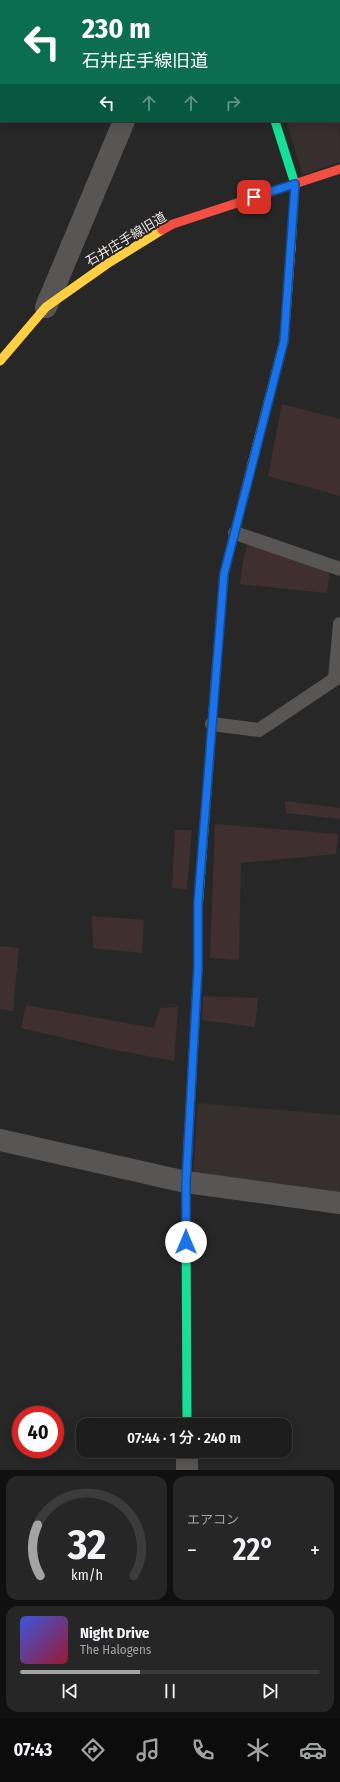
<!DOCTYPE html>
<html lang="ja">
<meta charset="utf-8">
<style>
:root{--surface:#1e1d1d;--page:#262626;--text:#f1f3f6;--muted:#a1a2a4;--line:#3c3b3b;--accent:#a4a2a2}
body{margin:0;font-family:"Fira Sans Condensed","Noto Sans JP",sans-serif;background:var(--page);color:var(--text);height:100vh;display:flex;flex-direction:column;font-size:15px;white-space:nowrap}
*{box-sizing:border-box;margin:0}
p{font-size:13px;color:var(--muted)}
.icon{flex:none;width:22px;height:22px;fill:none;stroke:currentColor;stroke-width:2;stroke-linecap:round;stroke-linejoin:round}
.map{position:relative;height:1470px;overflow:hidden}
.sheet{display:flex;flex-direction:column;gap:6px;padding:6px;background:#101010;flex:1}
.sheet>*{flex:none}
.banner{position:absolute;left:0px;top:0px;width:340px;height:122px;box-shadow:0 2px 10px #0003,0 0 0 1px var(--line);background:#0b6e4f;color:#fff;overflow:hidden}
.speed{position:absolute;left:12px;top:1406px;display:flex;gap:8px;font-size:20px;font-weight:700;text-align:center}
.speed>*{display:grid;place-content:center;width:52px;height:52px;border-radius:50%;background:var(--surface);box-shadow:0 2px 10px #0003,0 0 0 1px var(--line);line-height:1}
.speed .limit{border:6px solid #d22;background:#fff;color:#111}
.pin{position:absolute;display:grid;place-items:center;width:34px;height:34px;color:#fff;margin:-17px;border-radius:8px;box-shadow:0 2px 6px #0006}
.me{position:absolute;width:44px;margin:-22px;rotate:0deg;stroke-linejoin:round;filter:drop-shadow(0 0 3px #0008)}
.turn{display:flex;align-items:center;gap:14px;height:84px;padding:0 16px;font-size:18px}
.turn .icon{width:52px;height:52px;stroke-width:2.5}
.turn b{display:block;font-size:28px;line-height:34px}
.lanes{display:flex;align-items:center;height:38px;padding:0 16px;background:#0003;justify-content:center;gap:20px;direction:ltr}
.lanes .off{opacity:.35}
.big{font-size:30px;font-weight:600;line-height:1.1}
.sheet .card{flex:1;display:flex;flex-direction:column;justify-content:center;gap:6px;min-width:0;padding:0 14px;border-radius:12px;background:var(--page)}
.sheet .dial{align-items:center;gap:0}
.dial svg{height:104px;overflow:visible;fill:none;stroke:var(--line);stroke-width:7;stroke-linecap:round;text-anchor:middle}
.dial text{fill:var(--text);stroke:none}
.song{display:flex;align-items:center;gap:12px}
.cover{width:48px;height:48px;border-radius:6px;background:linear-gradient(135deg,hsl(230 70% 55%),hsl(350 70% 35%))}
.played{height:4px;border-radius:2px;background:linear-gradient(90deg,var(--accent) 40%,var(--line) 40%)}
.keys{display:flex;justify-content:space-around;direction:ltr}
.heat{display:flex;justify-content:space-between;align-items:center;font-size:22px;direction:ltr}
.sheet .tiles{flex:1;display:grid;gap:6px;grid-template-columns:1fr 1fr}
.card:last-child{grid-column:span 2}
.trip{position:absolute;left:76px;top:1418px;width:216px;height:40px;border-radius:12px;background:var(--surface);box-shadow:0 2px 10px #0003,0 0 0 1px var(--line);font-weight:600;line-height:40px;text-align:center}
.tab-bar{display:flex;height:64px;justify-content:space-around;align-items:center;background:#0c0c0c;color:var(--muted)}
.tab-bar .icon{width:28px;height:28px}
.tab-bar .selected{color:var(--accent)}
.tab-bar b{font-size:18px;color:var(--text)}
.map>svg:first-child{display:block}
.built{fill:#372e2e}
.green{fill:#3f2f2f}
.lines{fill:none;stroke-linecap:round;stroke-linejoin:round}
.lane{stroke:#585555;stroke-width:14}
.street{stroke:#585555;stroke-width:22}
.fast{stroke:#16e098;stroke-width:9}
.slow{stroke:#ffcf43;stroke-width:9}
.jam{stroke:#f24e42;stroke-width:9}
.route-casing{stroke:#114b97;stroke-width:10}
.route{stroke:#1a73e8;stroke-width:7}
.labels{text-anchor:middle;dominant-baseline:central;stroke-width:4;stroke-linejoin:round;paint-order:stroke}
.street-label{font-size:13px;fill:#e6e4e4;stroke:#292626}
</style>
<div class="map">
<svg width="340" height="1470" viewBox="0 0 340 1470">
<rect width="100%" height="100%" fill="#282727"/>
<g class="built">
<polygon points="339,2 340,162 303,175 286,121 339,121"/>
<polygon points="198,1103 340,1115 340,1195 193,1178"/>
</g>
<g class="green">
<polygon points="282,404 340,419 340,496 268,476"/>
<polygon points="248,543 330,569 327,593 240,584 243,561"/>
<polygon points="285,801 340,808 340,819 286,813"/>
<polygon points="215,824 338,834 336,854 241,863 239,960 210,958"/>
<polygon points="175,830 192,830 187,889 172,888"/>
<polygon points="92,916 144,920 142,953 93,948"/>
<polygon points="0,946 19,948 13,1011 0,1009"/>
<polygon points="203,996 258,998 255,1027 202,1020"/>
<polygon points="26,1005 154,1028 160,1008 178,1007 174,1061 115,1050 21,1028"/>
</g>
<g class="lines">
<g class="lane">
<polyline points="235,533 340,569"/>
<polyline points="212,724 259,730 335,679 340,624"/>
</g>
<g class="street">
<polyline points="46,307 124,121"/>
<polyline points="0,1140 186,1182 340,1203"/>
<polyline points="187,1451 187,1470"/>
</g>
<g class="fast">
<polyline points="126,1 131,0"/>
<polyline points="225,1 229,0"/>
<polyline points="0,57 1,57"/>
<polyline points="275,121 295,184 291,248"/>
<polyline points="198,910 214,698"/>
<polyline points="186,1214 187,1425"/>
</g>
<g class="slow">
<polyline points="0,361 46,307 107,264 162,230"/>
<polyline points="252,464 284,341 291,248"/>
<polyline points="186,1214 186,1182 198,967 198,910"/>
</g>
<g class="jam">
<polyline points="0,32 1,32"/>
<polyline points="162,230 173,224 340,169"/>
<polyline points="214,698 224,574 252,464"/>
</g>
</g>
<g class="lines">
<defs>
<polyline id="route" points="186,1242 186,1182 198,967 198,902 224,574 284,341 295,184 254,197"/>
</defs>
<use href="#route" class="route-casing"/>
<use href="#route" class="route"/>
</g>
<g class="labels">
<g class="street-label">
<text transform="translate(126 239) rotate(-31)">石井庄手線旧道</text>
</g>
</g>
</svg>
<div class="speed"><div class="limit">40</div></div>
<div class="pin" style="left:254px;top:197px;background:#d93025"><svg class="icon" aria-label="arrive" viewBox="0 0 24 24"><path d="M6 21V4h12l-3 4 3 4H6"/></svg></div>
<svg class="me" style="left:186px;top:1242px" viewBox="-20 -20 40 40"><circle r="19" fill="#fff"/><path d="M0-13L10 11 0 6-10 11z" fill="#1a73e8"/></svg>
<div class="trip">07:44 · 1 分 · 240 m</div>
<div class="banner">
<div class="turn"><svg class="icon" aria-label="left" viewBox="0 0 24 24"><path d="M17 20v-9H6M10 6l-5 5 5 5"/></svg><div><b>230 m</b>石井庄手線旧道</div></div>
<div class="lanes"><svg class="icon" aria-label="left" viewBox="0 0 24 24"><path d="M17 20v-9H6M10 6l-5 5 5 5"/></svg><svg class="icon off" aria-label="ahead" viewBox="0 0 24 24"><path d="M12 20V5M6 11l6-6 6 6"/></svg><svg class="icon off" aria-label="ahead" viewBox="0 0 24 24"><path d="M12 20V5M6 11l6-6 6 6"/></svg><svg class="icon off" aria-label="right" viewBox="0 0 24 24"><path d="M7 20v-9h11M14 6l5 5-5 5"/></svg></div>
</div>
</div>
<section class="sheet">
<div class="tiles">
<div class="card dial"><svg viewBox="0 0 100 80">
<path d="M14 69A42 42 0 1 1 86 69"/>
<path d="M14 69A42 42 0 0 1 12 30" stroke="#a4a2a2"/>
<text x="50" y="56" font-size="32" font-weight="700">32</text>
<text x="50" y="72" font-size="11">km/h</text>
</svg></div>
<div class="card"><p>エアコン</p>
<div class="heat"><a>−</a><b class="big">22°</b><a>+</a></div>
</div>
<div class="card">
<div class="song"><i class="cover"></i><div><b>Night Drive</b><p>The Halogens</p></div></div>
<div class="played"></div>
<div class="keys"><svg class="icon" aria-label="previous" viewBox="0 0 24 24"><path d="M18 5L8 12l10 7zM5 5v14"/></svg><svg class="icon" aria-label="pause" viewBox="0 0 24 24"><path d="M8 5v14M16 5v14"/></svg><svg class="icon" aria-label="next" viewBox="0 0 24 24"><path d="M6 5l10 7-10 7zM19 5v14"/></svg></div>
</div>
</div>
</section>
<nav class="tab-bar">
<b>07:43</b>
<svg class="icon selected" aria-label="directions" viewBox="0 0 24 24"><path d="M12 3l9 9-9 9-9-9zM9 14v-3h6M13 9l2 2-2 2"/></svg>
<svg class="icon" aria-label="music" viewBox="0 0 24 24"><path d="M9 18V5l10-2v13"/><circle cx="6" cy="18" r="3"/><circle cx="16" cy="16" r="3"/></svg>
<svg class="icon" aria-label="phone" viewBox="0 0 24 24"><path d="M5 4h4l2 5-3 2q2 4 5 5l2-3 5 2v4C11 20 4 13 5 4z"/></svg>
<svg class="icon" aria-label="climate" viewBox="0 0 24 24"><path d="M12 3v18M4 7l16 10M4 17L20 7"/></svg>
<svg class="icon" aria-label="car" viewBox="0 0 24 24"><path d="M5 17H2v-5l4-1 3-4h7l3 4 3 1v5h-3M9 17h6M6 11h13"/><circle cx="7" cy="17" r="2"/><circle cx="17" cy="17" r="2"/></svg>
</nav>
